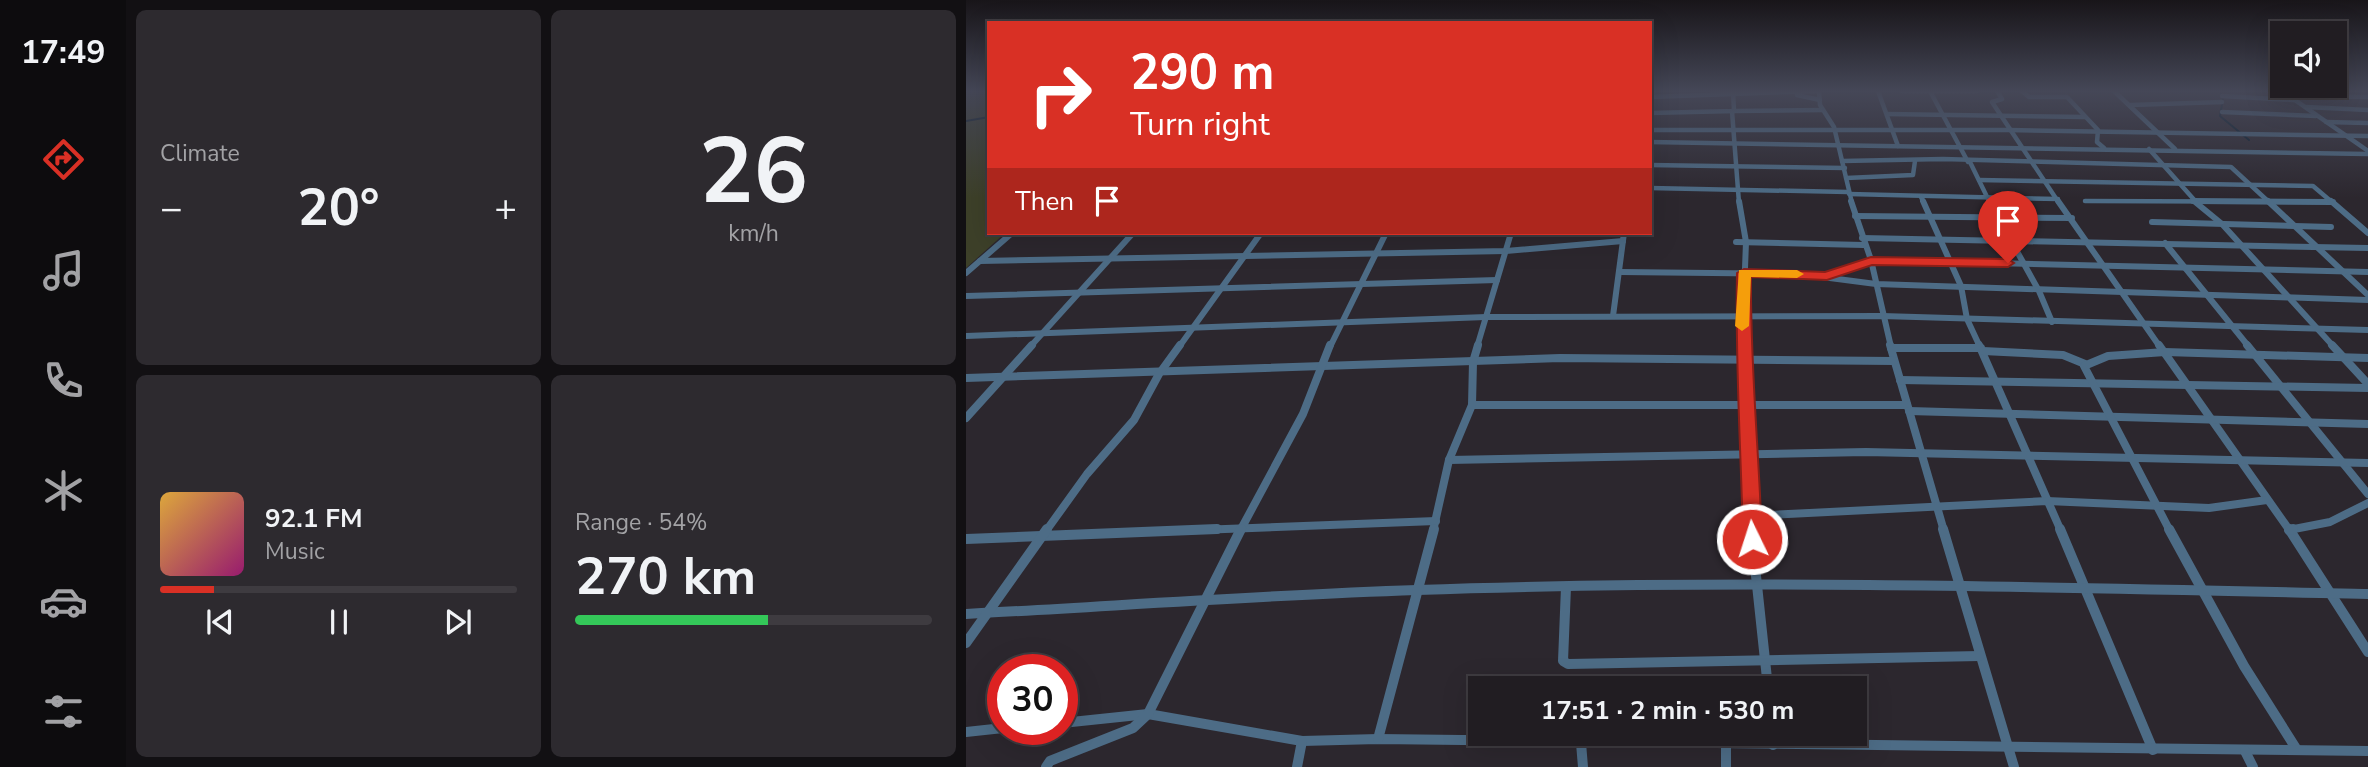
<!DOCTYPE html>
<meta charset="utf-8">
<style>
:root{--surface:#211d22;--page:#2d2a2f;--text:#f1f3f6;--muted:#a2a2a5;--line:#3e3b40;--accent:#d93025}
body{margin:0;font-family:"Nunito Sans",sans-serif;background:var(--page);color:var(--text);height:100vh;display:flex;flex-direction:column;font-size:26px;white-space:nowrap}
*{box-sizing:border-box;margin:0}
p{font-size:23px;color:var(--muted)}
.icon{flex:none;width:38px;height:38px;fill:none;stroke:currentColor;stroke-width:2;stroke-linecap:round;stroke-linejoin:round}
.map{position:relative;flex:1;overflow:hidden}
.drawer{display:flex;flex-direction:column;gap:10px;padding:10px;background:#121013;width:840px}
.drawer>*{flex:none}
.guide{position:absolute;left:21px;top:21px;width:665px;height:214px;border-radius:0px;box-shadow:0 7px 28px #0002,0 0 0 2px var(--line);background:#d93025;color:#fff;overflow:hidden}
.buttons{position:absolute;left:1304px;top:21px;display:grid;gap:14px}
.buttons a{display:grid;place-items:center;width:77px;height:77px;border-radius:0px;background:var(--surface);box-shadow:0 7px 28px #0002,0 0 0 2px var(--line);font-size:35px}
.speed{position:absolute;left:21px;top:654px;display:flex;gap:14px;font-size:35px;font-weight:700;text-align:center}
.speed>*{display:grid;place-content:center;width:91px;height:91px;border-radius:50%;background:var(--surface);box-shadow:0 7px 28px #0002,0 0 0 2px var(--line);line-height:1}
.speed .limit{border:10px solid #d22;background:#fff;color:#111}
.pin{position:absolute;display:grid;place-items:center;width:60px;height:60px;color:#fff;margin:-72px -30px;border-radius:50% 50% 50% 0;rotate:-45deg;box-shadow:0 0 7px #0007}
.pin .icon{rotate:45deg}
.me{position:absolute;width:77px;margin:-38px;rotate:356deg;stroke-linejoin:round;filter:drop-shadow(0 0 5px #0008)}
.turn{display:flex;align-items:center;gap:24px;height:147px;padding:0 28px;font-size:32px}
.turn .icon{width:91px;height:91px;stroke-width:2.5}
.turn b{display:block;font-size:49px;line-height:60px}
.then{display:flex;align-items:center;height:66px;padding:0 28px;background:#0003;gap:14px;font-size:26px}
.big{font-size:52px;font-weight:700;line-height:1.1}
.drawer .widget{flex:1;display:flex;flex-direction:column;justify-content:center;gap:10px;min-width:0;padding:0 24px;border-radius:10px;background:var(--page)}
.drawer .dial{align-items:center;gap:0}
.dial b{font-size:91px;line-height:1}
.song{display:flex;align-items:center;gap:21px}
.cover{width:84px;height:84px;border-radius:10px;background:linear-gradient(135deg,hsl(40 70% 55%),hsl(320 70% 35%))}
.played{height:7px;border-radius:4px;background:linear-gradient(90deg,var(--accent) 15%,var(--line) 15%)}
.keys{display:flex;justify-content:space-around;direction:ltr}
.heat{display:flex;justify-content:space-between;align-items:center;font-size:38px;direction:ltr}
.charge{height:10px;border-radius:5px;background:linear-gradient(90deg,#34c759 54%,var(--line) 0)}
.drawer .tiles{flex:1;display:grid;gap:10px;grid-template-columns:repeat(2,1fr)}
.trip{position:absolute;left:502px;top:676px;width:399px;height:70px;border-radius:0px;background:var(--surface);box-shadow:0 7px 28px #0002,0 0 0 2px var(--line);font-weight:700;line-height:70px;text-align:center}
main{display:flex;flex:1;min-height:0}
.tabs{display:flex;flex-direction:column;width:126px;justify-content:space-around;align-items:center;background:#0d0c0e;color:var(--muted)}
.tabs .icon{width:49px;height:49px}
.tabs .active{color:var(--accent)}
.tabs b{font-size:32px;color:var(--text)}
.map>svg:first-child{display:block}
.green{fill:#3d4029}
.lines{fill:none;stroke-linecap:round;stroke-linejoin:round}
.stream{stroke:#001829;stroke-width:2}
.street-far3{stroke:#4d6c86;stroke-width:4.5}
.street-far2{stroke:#4d6c86;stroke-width:6}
.street-far1{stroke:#4d6c86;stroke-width:8}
.street{stroke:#4d6c86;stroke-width:10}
.route{fill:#d93025;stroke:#8d1f18;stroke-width:2}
.slow{fill:#f59e0b}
</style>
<main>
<nav class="tabs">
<b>17:49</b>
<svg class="icon active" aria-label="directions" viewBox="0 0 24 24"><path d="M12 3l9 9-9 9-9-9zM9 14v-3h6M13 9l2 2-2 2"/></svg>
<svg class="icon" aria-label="music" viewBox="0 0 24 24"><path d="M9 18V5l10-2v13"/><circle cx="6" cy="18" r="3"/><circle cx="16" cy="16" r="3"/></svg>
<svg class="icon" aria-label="phone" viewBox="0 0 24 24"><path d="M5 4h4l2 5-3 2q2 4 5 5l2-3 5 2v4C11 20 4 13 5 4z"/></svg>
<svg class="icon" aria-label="climate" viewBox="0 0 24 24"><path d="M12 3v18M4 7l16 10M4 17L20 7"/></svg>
<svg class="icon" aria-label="car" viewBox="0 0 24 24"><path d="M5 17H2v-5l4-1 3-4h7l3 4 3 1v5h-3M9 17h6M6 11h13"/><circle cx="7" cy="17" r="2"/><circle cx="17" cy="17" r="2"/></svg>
<svg class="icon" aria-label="filters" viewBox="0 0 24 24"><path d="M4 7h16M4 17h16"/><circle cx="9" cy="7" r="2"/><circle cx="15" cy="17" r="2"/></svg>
</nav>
<section class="drawer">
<div class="tiles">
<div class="widget"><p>Climate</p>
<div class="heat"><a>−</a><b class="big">20°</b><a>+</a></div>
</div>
<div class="widget dial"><b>26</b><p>km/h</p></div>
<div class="widget">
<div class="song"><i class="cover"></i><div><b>92.1 FM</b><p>Music</p></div></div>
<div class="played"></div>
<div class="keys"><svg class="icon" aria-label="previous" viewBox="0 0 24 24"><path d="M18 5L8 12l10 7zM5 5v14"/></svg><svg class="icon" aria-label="pause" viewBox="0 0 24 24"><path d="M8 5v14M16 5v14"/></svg><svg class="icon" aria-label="next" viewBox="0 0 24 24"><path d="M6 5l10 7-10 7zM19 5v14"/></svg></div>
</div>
<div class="widget"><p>Range · 54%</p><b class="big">270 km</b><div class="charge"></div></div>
</div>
</section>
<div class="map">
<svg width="1402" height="767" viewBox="0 0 1402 767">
<rect width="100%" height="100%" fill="#2c272e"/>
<polygon class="green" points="0,91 23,91 23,233 39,233 0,268"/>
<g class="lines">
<g class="stream">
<polyline points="1254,91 1257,99 1254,116 1283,140"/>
<polyline points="0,121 23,117"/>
</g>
<g class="street-far3">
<polyline points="853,91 854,105 868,127 886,203"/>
<polyline points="912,91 932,146"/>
<polyline points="936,91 1011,91"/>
<polyline points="964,91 1002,162"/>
<polyline points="1031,91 1036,99 1026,102 1093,203"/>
<polyline points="1056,91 1063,97 1101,97 1132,130 1131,142 1138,148"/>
<polyline points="1148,91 1209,149"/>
<polyline points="1316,91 1402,151"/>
<polyline points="831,95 854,100"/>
<polyline points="1256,96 1328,100"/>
<polyline points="1324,96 1402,97"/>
<polyline points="684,97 850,91"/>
<polyline points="1164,105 1256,102"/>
<polyline points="1340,107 1402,110"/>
<polyline points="766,111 773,203"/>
<polyline points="768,111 856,110"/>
<polyline points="1256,112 1350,116"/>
<polyline points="684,113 768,111 767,91"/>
<polyline points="922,114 1119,117"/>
<polyline points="1360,122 1402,123"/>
<polyline points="684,130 1043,130 1402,136"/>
<polyline points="684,142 1402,154"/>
<polyline points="1183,149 1231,203"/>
<polyline points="876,161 977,159 1265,167 1304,203"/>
<polyline points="1004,162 1024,203"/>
<polyline points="684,165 879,168"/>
<polyline points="880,178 947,175 949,161"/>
<polyline points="1013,180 1347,186 1367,203"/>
<polyline points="684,188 882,192"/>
<polyline points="883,194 1092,199"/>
<polyline points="955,197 958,203"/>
<polyline points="1119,201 1367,202"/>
</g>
<g class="street-far2">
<polyline points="773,201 780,242 776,347"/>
<polyline points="885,201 905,260 925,347"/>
<polyline points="957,201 995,286 1001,319 1014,347"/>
<polyline points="1023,201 1073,291 1086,322"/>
<polyline points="1092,201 1194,347"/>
<polyline points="1227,201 1367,202"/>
<polyline points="1228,201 1256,224 1368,347"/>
<polyline points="1302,201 1402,295"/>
<polyline points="1365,201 1402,233"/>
<polyline points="889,216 1106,218"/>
<polyline points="1186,222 1365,227"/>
<polyline points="896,238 1402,248"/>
<polyline points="770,242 898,245"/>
<polyline points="1199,243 1283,347"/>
<polyline points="14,261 540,251 657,241"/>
<polyline points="654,272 833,274 910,284 1402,300"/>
<polyline points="0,273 46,233"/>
<polyline points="863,275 905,260 1402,272"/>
<polyline points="0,296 531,280"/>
<polyline points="647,316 658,233"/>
<polyline points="0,336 520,317 916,316 1402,330"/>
<polyline points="64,347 167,233"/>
<polyline points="213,347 295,233"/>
<polyline points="364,347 420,233"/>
<polyline points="511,347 545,233"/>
</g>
<g class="street-far1">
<polyline points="777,345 782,404 786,531"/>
<polyline points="924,345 978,531"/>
<polyline points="1013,345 1095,531"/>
<polyline points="1193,345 1324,531"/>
<polyline points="1281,345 1402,494"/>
<polyline points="1366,345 1402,384"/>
<polyline points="925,348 1015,348"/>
<polyline points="1017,351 1097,355 1119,364"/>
<polyline points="0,378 594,358 928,361"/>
<polyline points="934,380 1402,388"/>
<polyline points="506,405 941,405"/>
<polyline points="943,411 1402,424"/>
<polyline points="0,418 66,345"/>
<polyline points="483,460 900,452 1402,463"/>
<polyline points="784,516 1081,501 1243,508 1301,500"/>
<polyline points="1323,530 1364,522 1402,503"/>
<polyline points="80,531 121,474 168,420 193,374 214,345"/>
<polyline points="206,531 470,521"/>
<polyline points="274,531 337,414 364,345"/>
<polyline points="467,531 483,460 506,405 507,362 512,345"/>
<polyline points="1204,531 1118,366 1142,356 1199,352 1402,358"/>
</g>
<g class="street">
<polyline points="785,529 802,688"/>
<polyline points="977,529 1048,767"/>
<polyline points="1094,529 1187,750"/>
<polyline points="1203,529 1278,666 1331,750"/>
<polyline points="1323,529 1402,652"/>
<polyline points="1323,530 1327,529"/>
<polyline points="0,539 251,529"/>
<polyline points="600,587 597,661 602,664 1014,656"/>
<path d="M0,614C150,606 300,595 451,590C768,579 1085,587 1402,594"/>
<polyline points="0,643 81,529"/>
<polyline points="96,723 182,714 336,741 412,739 1402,751"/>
<polyline points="0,732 37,728"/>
<polyline points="806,733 807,745"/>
<polyline points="412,739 468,529"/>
<polyline points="615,743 617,767"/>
<polyline points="760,745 760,767"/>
<polyline points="1279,751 1287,767"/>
<polyline points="80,767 84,761 167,728 182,714 275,529"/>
<polyline points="331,767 336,741"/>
</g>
</g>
<linearGradient id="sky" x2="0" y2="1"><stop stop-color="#181519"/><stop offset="0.46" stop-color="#454757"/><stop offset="1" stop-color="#454757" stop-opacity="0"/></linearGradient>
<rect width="1402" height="198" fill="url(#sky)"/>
<path class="route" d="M905,257L1042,259L1048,263L1042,267L906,265L861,280L785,277C784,364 793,451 796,539L793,544H780L777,539C775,450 769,362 771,273L778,269L859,272Z"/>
<polygon class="slow" points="773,270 831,270 838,274 831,278 785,277 783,326 776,331 769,326"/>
</svg>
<div class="buttons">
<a><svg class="icon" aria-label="sound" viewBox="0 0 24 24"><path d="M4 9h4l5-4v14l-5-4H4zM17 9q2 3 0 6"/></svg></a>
</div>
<div class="speed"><div class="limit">30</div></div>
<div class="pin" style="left:1042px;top:263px;background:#d93025"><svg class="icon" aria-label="arrive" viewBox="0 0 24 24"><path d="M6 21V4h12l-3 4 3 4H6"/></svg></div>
<svg class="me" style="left:786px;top:539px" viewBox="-20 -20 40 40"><circle r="17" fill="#d93025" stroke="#fff" stroke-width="3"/><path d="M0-11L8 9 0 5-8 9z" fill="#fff"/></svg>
<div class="trip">17:51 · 2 min · 530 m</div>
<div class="guide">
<div class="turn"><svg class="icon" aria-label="right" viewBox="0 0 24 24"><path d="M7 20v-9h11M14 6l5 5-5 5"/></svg><div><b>290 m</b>Turn right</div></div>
<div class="then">Then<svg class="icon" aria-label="arrive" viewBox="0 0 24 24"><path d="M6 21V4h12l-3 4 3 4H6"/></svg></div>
</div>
</div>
</main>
